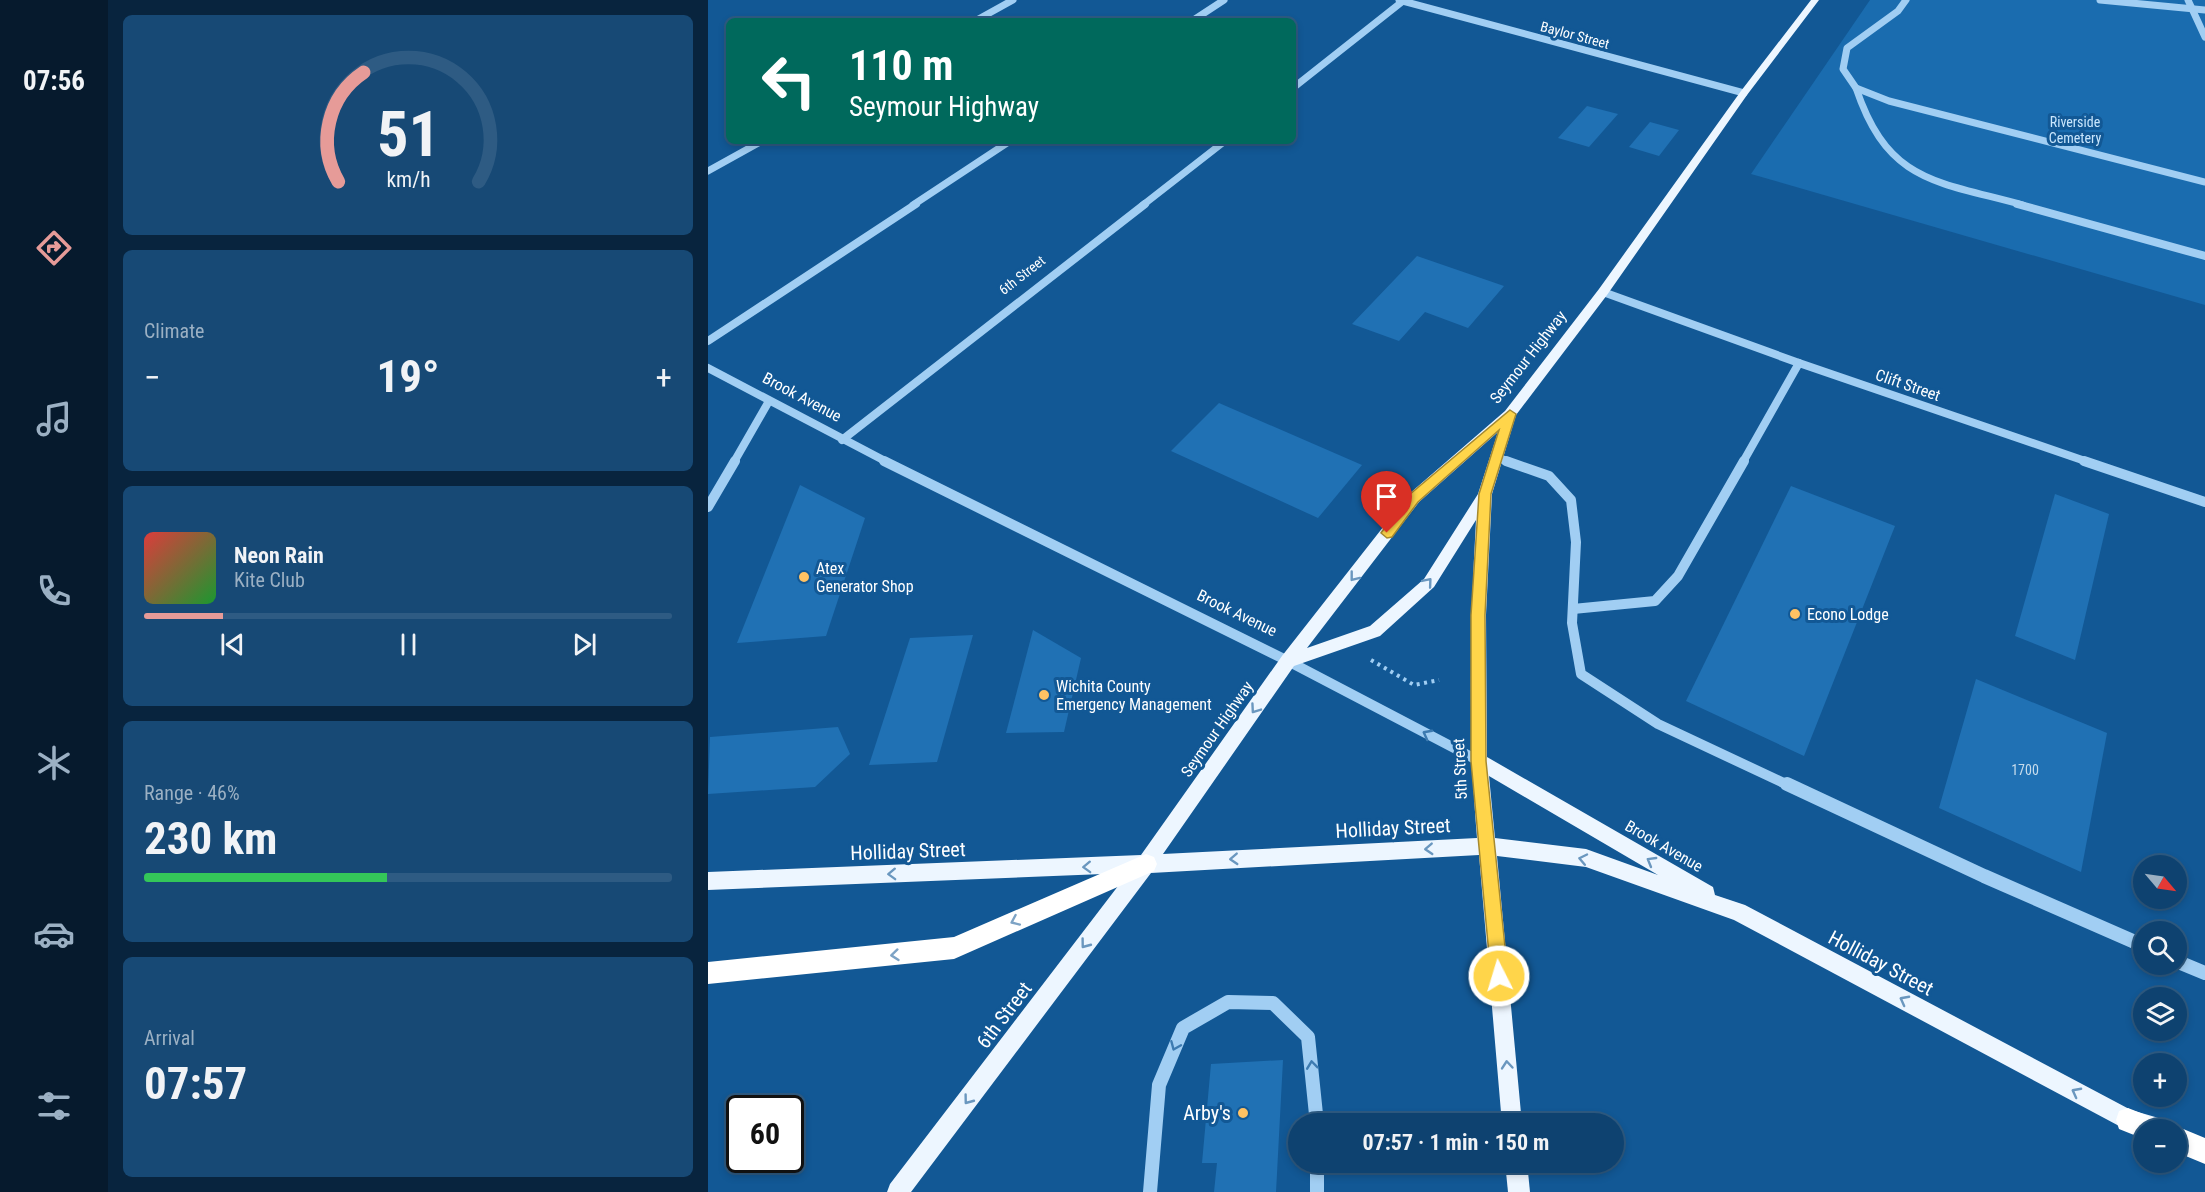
<!DOCTYPE html>
<meta charset="utf-8">
<style>
:root{--surface:#0e4270;--page:#174975;--text:#f1f3f6;--muted:#9bb0c3;--line:#2e5b83;--accent:#e69b98}
body{margin:0;font-family:"Roboto Condensed",sans-serif;background:var(--page);color:var(--text);height:100vh;display:flex;flex-direction:column;font-size:22px;white-space:nowrap}
*{box-sizing:border-box;margin:0}
p{font-size:20px;color:var(--muted)}
.icon{flex:none;width:33px;height:33px;fill:none;stroke:currentColor;stroke-width:2;stroke-linecap:round;stroke-linejoin:round}
.map{position:relative;flex:1;overflow:hidden}
.side{display:flex;flex-direction:column;gap:15px;padding:15px;background:#08243e;width:600px}
.side>*{flex:none}
.guide{position:absolute;left:18px;top:18px;width:570px;height:126px;border-radius:9px;box-shadow:0 3px 9px #0003,0 0 0 2px var(--line);background:#00695c;color:#fff;overflow:hidden}
.needle{width:39px;rotate:119deg}
.buttons{position:absolute;left:1425px;top:855px;display:grid;gap:12px}
.buttons a{display:grid;place-items:center;width:54px;height:54px;border-radius:50%;background:var(--surface);box-shadow:0 3px 9px #0003,0 0 0 2px var(--line);font-size:30px}
.speed{position:absolute;left:18px;top:1095px;display:flex;gap:12px;font-size:30px;font-weight:700;text-align:center}
.speed>*{display:grid;place-content:center;width:78px;height:78px;border-radius:50%;background:var(--surface);box-shadow:0 3px 9px #0003,0 0 0 2px var(--line);line-height:1}
.speed .limit{border:3px solid #111;border-radius:9px;background:#fff;color:#111}
.pin{position:absolute;display:grid;place-items:center;width:51px;height:51px;color:#fff;margin:-62px -26px;border-radius:50% 50% 50% 0;rotate:-45deg;box-shadow:0 0 6px #0007}
.pin .icon{rotate:45deg}
.me{position:absolute;width:66px;margin:-33px;rotate:355deg;stroke-linejoin:round;filter:drop-shadow(0 0 4px #0008)}
.turn{display:flex;align-items:center;gap:21px;height:126px;padding:0 24px;font-size:27px}
.turn .icon{width:78px;height:78px;stroke-width:2.5}
.turn b{display:block;font-size:42px;line-height:51px}
.big{font-size:45px;font-weight:700;line-height:1.1}
.side .widget{flex:1;display:flex;flex-direction:column;justify-content:center;gap:9px;min-width:0;padding:0 21px;border-radius:9px;background:var(--page)}
.side .dial{align-items:center;gap:0}
.dial svg{height:156px;overflow:visible;fill:none;stroke:var(--line);stroke-width:7;stroke-linecap:round;text-anchor:middle}
.dial text{fill:var(--text);stroke:none}
.song{display:flex;align-items:center;gap:18px}
.cover{width:72px;height:72px;border-radius:9px;background:linear-gradient(135deg,hsl(0 70% 55%),hsl(130 70% 35%))}
.played{height:6px;border-radius:3px;background:linear-gradient(90deg,var(--accent) 15%,var(--line) 15%)}
.keys{display:flex;justify-content:space-around;direction:ltr}
.heat{display:flex;justify-content:space-between;align-items:center;font-size:33px;direction:ltr}
.charge{height:9px;border-radius:4px;background:linear-gradient(90deg,#34c759 46%,var(--line) 0)}
.trip{position:absolute;left:580px;top:1113px;width:336px;height:60px;border-radius:30px;background:var(--surface);box-shadow:0 3px 9px #0003,0 0 0 2px var(--line);font-weight:700;line-height:60px;text-align:center}
main{display:flex;flex:1;min-height:0}
.menu{display:flex;flex-direction:column;width:108px;justify-content:space-around;align-items:center;background:#061a2d;color:var(--muted)}
.menu .icon{width:42px;height:42px}
.menu .active{color:var(--accent)}
.menu b{font-size:27px;color:var(--text)}
.map>svg:first-child{display:block}
.green{fill:#1a6caf}
.building{fill:#2071b4}
.lines{fill:none;stroke-linecap:round;stroke-linejoin:round}
.path{stroke:#a1cef3;stroke-width:4;stroke-dasharray:3 4.5;stroke-linecap:butt}
.minor-far3{stroke:#a1cef3;stroke-width:7}
.minor-far2{stroke:#a1cef3;stroke-width:8}
.minor-far1{stroke:#a1cef3;stroke-width:10}
.minor{stroke:#a1cef3;stroke-width:14}
.major{fill:#edf6ff;fill-rule:evenodd}
.highway{fill:#fff;fill-rule:evenodd}
.oneway{stroke:#6a97bf}
.oneway2{stroke:#3d7bb1}
.oneway3{stroke:#7da3c5}
.route{fill:#ffd54a;stroke:#a68a30;stroke-width:1.5}
.poi-dot{fill:#ffc263;stroke:#125895;stroke-width:2}
.labels{text-anchor:middle;dominant-baseline:central;stroke-width:6;stroke-linejoin:round;paint-order:stroke}
.far-street-label{font-size:14px;fill:#fff;stroke:#125895}
.far-park-label{font-size:14px;fill:#c9e6fd;stroke:#125895}
.number-label{font-size:14px;fill:#c7dcec}
.street-label{font-size:16px;fill:#fff;stroke:#125895}
.poi-label{font-size:16px;fill:#fff;stroke:#125895;text-anchor:start}
.near-street-label{font-size:20px;fill:#fff;stroke:#125895}
.near-poi-label{font-size:20px;fill:#fff;stroke:#125895;text-anchor:end}
</style>
<main>
<nav class="menu">
<b>07:56</b>
<svg class="icon active" aria-label="directions" viewBox="0 0 24 24"><path d="M12 3l9 9-9 9-9-9zM9 14v-3h6M13 9l2 2-2 2"/></svg>
<svg class="icon" aria-label="music" viewBox="0 0 24 24"><path d="M9 18V5l10-2v13"/><circle cx="6" cy="18" r="3"/><circle cx="16" cy="16" r="3"/></svg>
<svg class="icon" aria-label="phone" viewBox="0 0 24 24"><path d="M5 4h4l2 5-3 2q2 4 5 5l2-3 5 2v4C11 20 4 13 5 4z"/></svg>
<svg class="icon" aria-label="climate" viewBox="0 0 24 24"><path d="M12 3v18M4 7l16 10M4 17L20 7"/></svg>
<svg class="icon" aria-label="car" viewBox="0 0 24 24"><path d="M5 17H2v-5l4-1 3-4h7l3 4 3 1v5h-3M9 17h6M6 11h13"/><circle cx="7" cy="17" r="2"/><circle cx="17" cy="17" r="2"/></svg>
<svg class="icon" aria-label="filters" viewBox="0 0 24 24"><path d="M4 7h16M4 17h16"/><circle cx="9" cy="7" r="2"/><circle cx="15" cy="17" r="2"/></svg>
</nav>
<section class="side">
<div class="widget dial"><svg viewBox="0 0 100 80">
<path d="M14 69A42 42 0 1 1 86 69"/>
<path d="M14 69A42 42 0 0 1 27 13" stroke="#e69b98"/>
<text x="50" y="56" font-size="32" font-weight="700">51</text>
<text x="50" y="72" font-size="11">km/h</text>
</svg></div>
<div class="widget"><p>Climate</p>
<div class="heat"><a>−</a><b class="big">19°</b><a>+</a></div>
</div>
<div class="widget">
<div class="song"><i class="cover"></i><div><b>Neon Rain</b><p>Kite Club</p></div></div>
<div class="played"></div>
<div class="keys"><svg class="icon" aria-label="previous" viewBox="0 0 24 24"><path d="M18 5L8 12l10 7zM5 5v14"/></svg><svg class="icon" aria-label="pause" viewBox="0 0 24 24"><path d="M8 5v14M16 5v14"/></svg><svg class="icon" aria-label="next" viewBox="0 0 24 24"><path d="M6 5l10 7-10 7zM19 5v14"/></svg></div>
</div>
<div class="widget"><p>Range · 46%</p><b class="big">230 km</b><div class="charge"></div></div>
<div class="widget"><p>Arrival</p><b class="big">07:57</b></div>
</section>
<div class="map">
<svg width="1497" height="1192" viewBox="0 0 1497 1192">
<rect width="100%" height="100%" fill="#125895"/>
<polygon class="green" points="1162,0 1497,0 1497,305 1043,174"/>
<g class="building">
<polygon points="879,106 910,114 881,147 850,138"/>
<polygon points="942,122 971,130 951,156 921,147"/>
<polygon points="709,256 796,286 760,328 717,312 691,341 644,324"/>
<polygon points="511,403 654,465 610,518 463,451"/>
<polygon points="92,485 157,518 118,636 29,643"/>
<polygon points="1083,486 1187,526 1096,756 978,701"/>
<polygon points="1347,494 1401,514 1367,660 1307,636"/>
<polygon points="325,630 373,658 356,732 298,733"/>
<polygon points="265,635 229,762 161,765 202,638"/>
<polygon points="1268,679 1399,733 1373,872 1231,808"/>
<polygon points="130,727 142,754 107,787 0,794 2,737"/>
<polygon points="575,1060 568,1192 506,1192 509,1163 494,1163 503,1064"/>
</g>
<g class="lines">
<polyline class="path" points="663,660 706,685 731,680"/>
<g class="minor-far3">
<polyline points="691,0 1036,93"/>
<polyline points="1198,0 1190,11 1139,48 1135,69 1148,88 1181,101 1497,182"/>
<polyline points="1392,0 1497,10"/>
<polyline points="1480,0 1497,37"/>
<polyline points="267,21 305,0"/>
<polyline points="484,21 516,0"/>
<polyline points="585,88 695,1"/>
<path d="M1148,88C1180,183 1228,181 1315,205"/>
<polyline points="0,171 54,141"/>
<polyline points="205,205 302,141"/>
<polyline points="435,205 517,141"/>
</g>
<g class="minor-far2">
<polyline points="1309,204 1497,256"/>
<polyline points="895,292 1091,363 1380,462"/>
<polyline points="0,341 208,204"/>
<polyline points="0,368 179,462"/>
<polyline points="134,440 437,204"/>
<polyline points="788,457 802,462"/>
<polyline points="26,462 61,401"/>
<polyline points="1035,462 1091,363"/>
</g>
<g class="minor-far1">
<polyline points="176,461 580,661 771,761"/>
<polyline points="798,461 841,476 863,500 868,542 864,623 873,674 950,724 1082,786"/>
<polyline points="1376,461 1497,502"/>
<polyline points="0,507 27,461"/>
<polyline points="865,609 947,601 970,576 1036,461"/>
</g>
<g class="minor">
<polyline points="1079,784 1276,876 1436,946"/>
<polyline points="1468,961 1497,973"/>
<polyline points="609,1162 609,1192"/>
<polyline points="442,1192 451,1085 475,1028 520,1002 565,1003 600,1037 609,1124"/>
</g>
<g class="major">
<path d="M1103,0H1111L1039,95L899,295L808,415L784,494L778,615L779,757L1005,887L1007,895L1037,905L1423,1110L1468,1123L1471,1130L1468,1137V1130H1436V1134L1413,1127L1026,920L878,867L789,856L814,1124H794L771,855L443,873L203,1192H179L182,1184L420,873L0,890V872L433,855L574,656L701,494L797,411L891,289L1033,91ZM790,432L770,494L716,579L662,626L599,648L711,502ZM768,520C762,626 760,732 769,838L455,854L586,666L672,636L726,587ZM781,776L950,875L878,849L787,838Z"/>
<polygon points="797,1162 819,1162 822,1192 800,1192"/>
</g>
<g class="highway">
<polygon points="438,854 446,857 449,864 446,871 246,959 0,984 0,962 246,937"/>
<polygon points="1420,1108 1453,1121 1456,1130 1436,1130 1436,1139 1411,1129 1408,1120 1411,1111"/>
<polygon points="1468,1126 1497,1138 1497,1164 1468,1152 1468,1130 1461,1130"/>
</g>
</g>
<defs><path id="oneway-chevron" d="M-2-3.5L2.5 0L-2 3.5" fill="none" stroke-width="1.6" stroke-linecap="round" stroke-linejoin="round" transform="scale(1.5)"/></defs>
<g class="oneway">
<use href="#oneway-chevron" transform="translate(646 577) rotate(128)"/>
<use href="#oneway-chevron" transform="translate(720 582) rotate(-50)"/>
<use href="#oneway-chevron" transform="translate(547 709) rotate(125)"/>
<use href="#oneway-chevron" transform="translate(721 849) rotate(177)"/>
<use href="#oneway-chevron" transform="translate(526 859) rotate(177)"/>
<use href="#oneway-chevron" transform="translate(875 859) rotate(-168)"/>
<use href="#oneway-chevron" transform="translate(943 861) rotate(-150)"/>
<use href="#oneway-chevron" transform="translate(379 867) rotate(178)"/>
<use href="#oneway-chevron" transform="translate(184 874) rotate(178)"/>
<use href="#oneway-chevron" transform="translate(377 944) rotate(127)"/>
<use href="#oneway-chevron" transform="translate(1196 1000) rotate(-152)"/>
<use href="#oneway-chevron" transform="translate(799 1065) rotate(-95)"/>
<use href="#oneway-chevron" transform="translate(1368 1092) rotate(-152)"/>
<use href="#oneway-chevron" transform="translate(260 1100) rotate(127)"/>
</g>
<g class="oneway2">
<use href="#oneway-chevron" transform="translate(719 734) rotate(-152)"/>
<use href="#oneway-chevron" transform="translate(467 1046) rotate(113)"/>
<use href="#oneway-chevron" transform="translate(604 1065) rotate(-97)"/>
</g>
<g class="oneway3">
<use href="#oneway-chevron" transform="translate(307 921) rotate(156)"/>
<use href="#oneway-chevron" transform="translate(187 955) rotate(174)"/>
</g>
<polygon class="route" points="802,410 808,414 783,494 777,615 778,761 800,976 797,982 791,985 785,982 783,976 763,761 763,615 771,494 791,430 710,502 684,537 679,538 673,533 701,495"/>
<g class="poi-dot">
<circle cx="96" cy="577" r="6"/>
<circle cx="1087" cy="614" r="6"/>
<circle cx="336" cy="695" r="6"/>
<circle cx="535" cy="1113" r="6"/>
</g>
<g class="labels">
<g class="far-street-label">
<text transform="translate(867 35) rotate(15)">Baylor Street</text>
<text transform="translate(314 275) rotate(-38)">6th Street</text>
</g>
<g class="far-park-label">
<text x="1367" y="122">Riverside<tspan x="1367" dy="16">Cemetery</tspan></text>
</g>
<g class="number-label">
<text x="1317" y="770">1700</text>
</g>
<g class="street-label">
<text transform="translate(820 357) rotate(-52)">Seymour Highway</text>
<text transform="translate(1200 385) rotate(19)">Clift Street</text>
<text transform="translate(94 397) rotate(28)">Brook Avenue</text>
<text transform="translate(529 613) rotate(26)">Brook Avenue</text>
<text transform="translate(509 729) rotate(-55)">Seymour Highway</text>
<text transform="translate(752 769) rotate(-93)">5th Street</text>
<text transform="translate(956 846) rotate(30)">Brook Avenue</text>
</g>
<g class="poi-label">
<text x="108" y="568">Atex<tspan x="108" dy="18">Generator Shop</tspan></text>
<text x="1099" y="614">Econo Lodge</text>
<text x="348" y="686">Wichita County<tspan x="348" dy="18">Emergency Management</tspan></text>
</g>
<g class="near-street-label">
<text transform="translate(685 828) rotate(-3)">Holliday Street</text>
<text transform="translate(200 851) rotate(-2)">Holliday Street</text>
<text transform="translate(1173 963) rotate(28)">Holliday Street</text>
<text transform="translate(296 1015) rotate(-53)">6th Street</text>
</g>
<g class="near-poi-label">
<text x="523" y="1113">Arby's</text>
</g>
</g>
</svg>
<div class="buttons">
<a><svg class="needle" viewBox="-14 -14 28 28"><path d="M0-13l5 13h-10z" fill="#e53935"/><path d="M0 13l5-13h-10z" fill="#9bb0c3"/></svg></a>
<a><svg class="icon" aria-label="search" viewBox="0 0 24 24"><circle cx="10" cy="10" r="6"/><path d="M15 15l6 6"/></svg></a>
<a><svg class="icon" aria-label="layers" viewBox="0 0 24 24"><path d="M12 4l9 5-9 5-9-5zM3 14l9 5 9-5"/></svg></a>
<a>+</a>
<a>−</a>
</div>
<div class="speed"><div class="limit">60</div></div>
<div class="pin" style="left:679px;top:533px;background:#d93025"><svg class="icon" aria-label="arrive" viewBox="0 0 24 24"><path d="M6 21V4h12l-3 4 3 4H6"/></svg></div>
<svg class="me" style="left:791px;top:976px" viewBox="-20 -20 40 40"><circle r="17" fill="#ffd54a" stroke="#fff" stroke-width="3"/><path d="M0-11L8 9 0 5-8 9z" fill="#fff"/></svg>
<div class="trip">07:57 · 1 min · 150 m</div>
<div class="guide">
<div class="turn"><svg class="icon" aria-label="left" viewBox="0 0 24 24"><path d="M17 20v-9H6M10 6l-5 5 5 5"/></svg><div><b>110 m</b>Seymour Highway</div></div>
</div>
</div>
</main>
